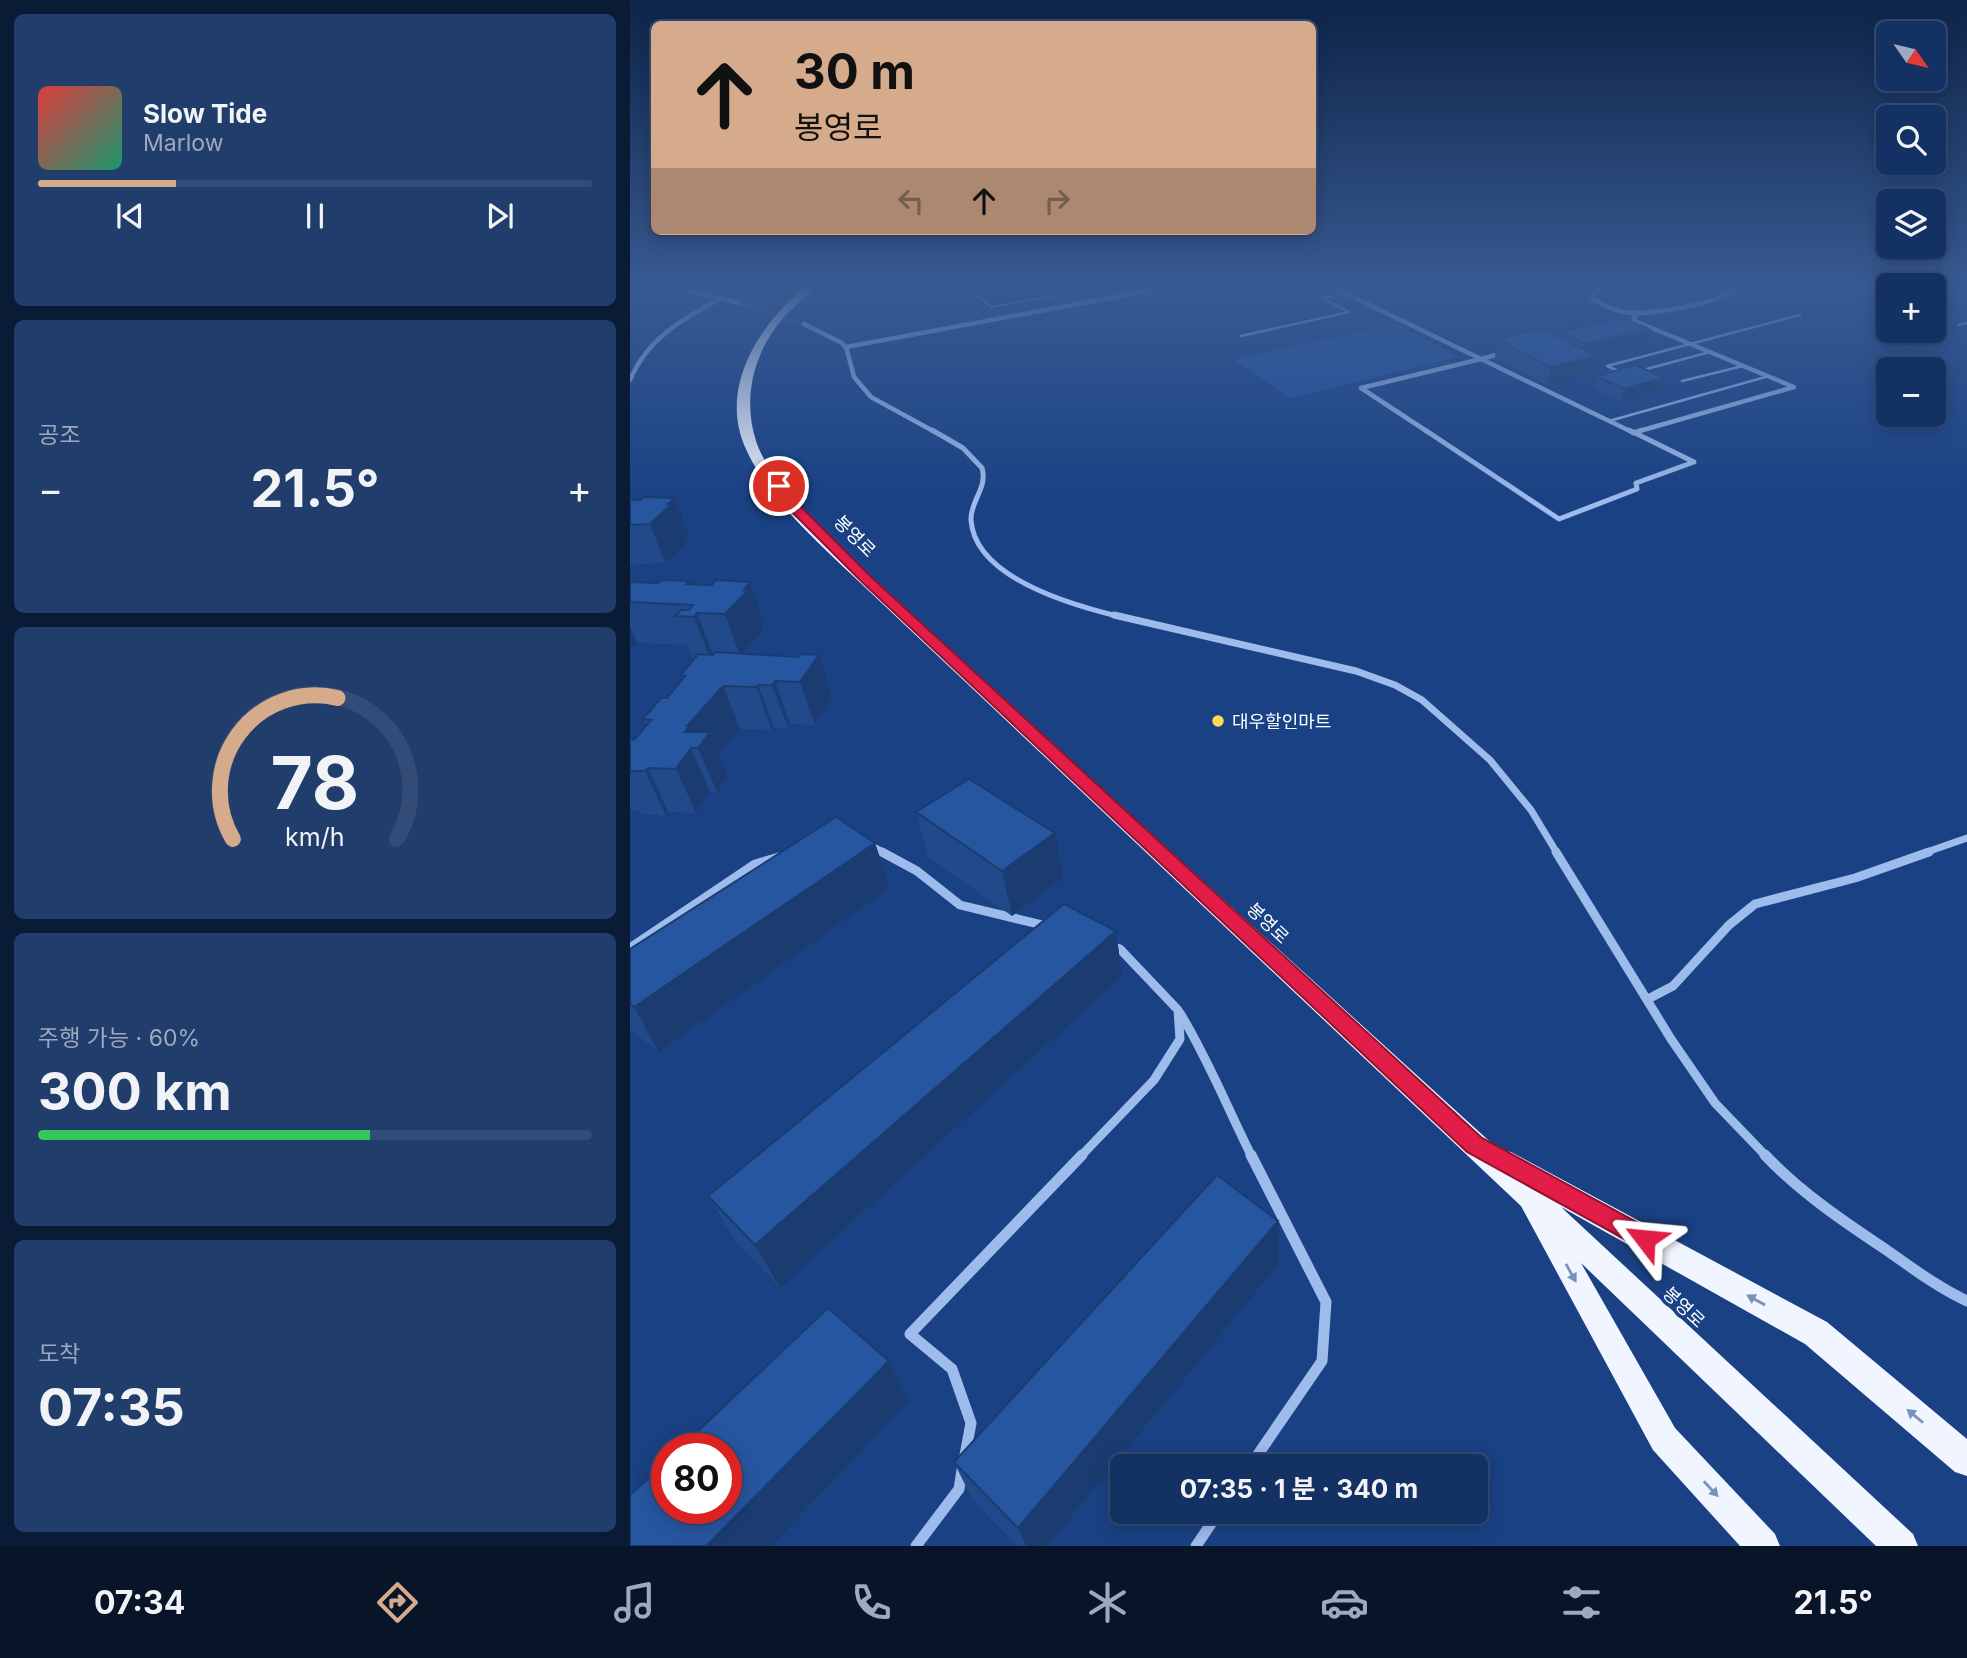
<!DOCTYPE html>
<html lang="ko">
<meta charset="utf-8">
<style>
:root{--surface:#133162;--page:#203d6b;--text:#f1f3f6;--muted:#9da9be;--line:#324c77;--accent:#d6ab8b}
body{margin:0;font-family:Inter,"Noto Sans KR",sans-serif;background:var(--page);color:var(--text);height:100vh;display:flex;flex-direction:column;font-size:26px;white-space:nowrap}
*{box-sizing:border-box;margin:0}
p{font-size:23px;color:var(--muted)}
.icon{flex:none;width:38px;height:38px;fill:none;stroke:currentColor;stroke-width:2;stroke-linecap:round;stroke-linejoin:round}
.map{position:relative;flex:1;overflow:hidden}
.drawer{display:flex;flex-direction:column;gap:14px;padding:14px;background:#0a1b36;width:630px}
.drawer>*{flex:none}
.top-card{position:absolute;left:21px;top:21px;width:665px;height:214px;border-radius:10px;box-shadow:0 4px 18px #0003,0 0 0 2px var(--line);background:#d6ab8b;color:#111;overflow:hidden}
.needle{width:46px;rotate:124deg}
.controls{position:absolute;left:1246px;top:21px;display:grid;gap:14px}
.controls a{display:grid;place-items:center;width:70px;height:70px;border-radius:10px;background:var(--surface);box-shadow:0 4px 18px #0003,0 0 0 2px var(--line);font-size:35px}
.speed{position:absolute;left:21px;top:1433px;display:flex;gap:14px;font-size:35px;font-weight:700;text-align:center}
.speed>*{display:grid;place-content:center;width:91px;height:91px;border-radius:50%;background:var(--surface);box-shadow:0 4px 18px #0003,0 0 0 2px var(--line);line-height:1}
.speed .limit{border:10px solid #d22;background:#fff;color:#111}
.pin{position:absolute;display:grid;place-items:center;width:60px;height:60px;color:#fff;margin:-30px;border:4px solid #fff;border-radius:50%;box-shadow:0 2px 7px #0007}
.me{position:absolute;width:77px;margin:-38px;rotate:299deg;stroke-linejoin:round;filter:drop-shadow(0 0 5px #0008)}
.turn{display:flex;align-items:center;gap:24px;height:147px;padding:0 28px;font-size:32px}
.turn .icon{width:91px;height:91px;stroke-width:2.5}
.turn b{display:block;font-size:49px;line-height:60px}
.lanes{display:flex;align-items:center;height:66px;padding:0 28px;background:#0003;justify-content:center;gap:35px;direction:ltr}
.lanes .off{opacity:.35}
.big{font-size:52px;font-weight:700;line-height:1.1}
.drawer .card{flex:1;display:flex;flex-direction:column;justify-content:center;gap:10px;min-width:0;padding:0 24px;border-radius:10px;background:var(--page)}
.drawer .dial{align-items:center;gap:0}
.dial svg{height:182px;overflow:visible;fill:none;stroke:var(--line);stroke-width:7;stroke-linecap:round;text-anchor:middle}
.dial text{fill:var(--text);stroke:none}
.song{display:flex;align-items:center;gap:21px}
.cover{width:84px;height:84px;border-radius:10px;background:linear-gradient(135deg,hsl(0 70% 55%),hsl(160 70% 35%))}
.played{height:7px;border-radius:4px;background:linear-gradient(90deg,var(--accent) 25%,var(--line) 25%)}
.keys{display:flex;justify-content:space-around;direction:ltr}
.heat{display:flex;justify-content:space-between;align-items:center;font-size:38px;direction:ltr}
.charge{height:10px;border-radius:5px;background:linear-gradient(90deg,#34c759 60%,var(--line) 0)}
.trip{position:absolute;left:480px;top:1454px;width:378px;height:70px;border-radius:10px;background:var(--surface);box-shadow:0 4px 18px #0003,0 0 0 2px var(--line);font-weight:700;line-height:70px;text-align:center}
.dock{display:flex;height:112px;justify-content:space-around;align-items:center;background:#081427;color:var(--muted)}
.dock .icon{width:49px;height:49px}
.dock .active{color:var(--accent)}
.dock b{font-size:32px;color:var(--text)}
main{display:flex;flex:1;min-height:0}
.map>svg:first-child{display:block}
.green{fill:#21519c}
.water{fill:#102e61;stroke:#8fb6ee;stroke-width:2}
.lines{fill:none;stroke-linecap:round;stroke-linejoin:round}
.minor-tunnel{stroke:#3c5e96;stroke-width:4.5;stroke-dasharray:4.5 2;stroke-linecap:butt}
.service{stroke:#9dbcec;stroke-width:2.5}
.minor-far4{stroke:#9dbcec;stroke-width:4.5}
.minor-far3{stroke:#9dbcec;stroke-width:5}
.minor-far2{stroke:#9dbcec;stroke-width:7}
.minor-far1{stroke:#9dbcec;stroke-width:9}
.minor{stroke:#9dbcec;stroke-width:11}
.trunk{fill:#f0f5ff;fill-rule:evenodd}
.wall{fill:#224a8a}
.shaded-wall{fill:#1b3c71}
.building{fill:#2756a1;stroke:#1b3c71;stroke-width:2}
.oneway{fill:#7a92bb}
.route{fill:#e11d48;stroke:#92132f;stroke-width:2}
.poi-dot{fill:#ffd957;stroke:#194183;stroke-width:2.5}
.labels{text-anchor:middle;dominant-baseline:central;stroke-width:7;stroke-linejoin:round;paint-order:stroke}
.street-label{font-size:18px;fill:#fff;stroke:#194183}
.poi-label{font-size:18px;fill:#fff;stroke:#194183;text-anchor:start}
</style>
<main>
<section class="drawer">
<div class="card">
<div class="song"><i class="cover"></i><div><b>Slow Tide</b><p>Marlow</p></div></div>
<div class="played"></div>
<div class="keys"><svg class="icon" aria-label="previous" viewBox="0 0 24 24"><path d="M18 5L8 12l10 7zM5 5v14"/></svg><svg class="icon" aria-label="pause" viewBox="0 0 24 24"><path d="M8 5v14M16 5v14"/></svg><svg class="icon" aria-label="next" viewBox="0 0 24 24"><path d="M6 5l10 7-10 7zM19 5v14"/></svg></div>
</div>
<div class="card"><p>공조</p>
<div class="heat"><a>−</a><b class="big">21.5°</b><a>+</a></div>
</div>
<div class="card dial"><svg viewBox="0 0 100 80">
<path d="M14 69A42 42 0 1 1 86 69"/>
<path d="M14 69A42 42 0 0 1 60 7" stroke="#d6ab8b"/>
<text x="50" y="56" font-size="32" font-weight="700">78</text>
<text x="50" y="72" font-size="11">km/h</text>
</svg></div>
<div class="card"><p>주행 가능 · 60%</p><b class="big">300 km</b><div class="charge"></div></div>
<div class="card"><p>도착</p><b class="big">07:35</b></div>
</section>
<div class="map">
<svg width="1337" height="1546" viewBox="0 0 1337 1546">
<rect width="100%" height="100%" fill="#194183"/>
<polygon class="green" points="765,324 829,357 661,398 603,360"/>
<polygon class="water" points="338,288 439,288 445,292 361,307"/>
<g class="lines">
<polyline class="minor-tunnel" points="109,303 174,324"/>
<g class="service">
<polyline points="1236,288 1229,289 1258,300"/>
<polyline points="1329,325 1337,323"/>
<polyline points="611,336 719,312 693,298 716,293"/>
<polyline points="1009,371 1080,352"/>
<polyline points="993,373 977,366 1170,315"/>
<polyline points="1052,381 1113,366"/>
<polyline points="979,421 1139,376"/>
</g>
<g class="minor-far4">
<polyline points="47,288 109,303"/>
<polyline points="705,288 851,359"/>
<path d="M970,288L962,294L963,299C973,305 982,310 994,312C1017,316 1090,304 1106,288"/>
<polyline points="1107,289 1125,288"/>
<polyline points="1005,321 1164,387 1006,432"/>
<polyline points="174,324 212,343 217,350 224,377 241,397 305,432"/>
<polyline points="993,324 1005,321 1004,312"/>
<polyline points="216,347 533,288"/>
<polyline points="851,359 1002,432"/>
<polyline points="851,359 873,353"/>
<path d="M0,380C17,339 52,319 90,299"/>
<polyline points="798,432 731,388 851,359"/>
</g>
<g class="minor-far3">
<path d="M302,430L333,448L352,468C358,488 340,501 341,520C345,579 445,606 491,617"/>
<polyline points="795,430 929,519 1007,489 1006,483 1064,462 999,430"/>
<polyline points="1003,433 1012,430"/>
</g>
<g class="minor-far2">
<polyline points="484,615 726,671 765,685 792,700 860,760 901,810 927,853"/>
<polyline points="240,845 255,853"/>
<polyline points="1294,853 1337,838"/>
</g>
<g class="minor-far1">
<polyline points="252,852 287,871 330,905 417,926"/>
<polyline points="926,852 1041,1039 1085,1103 1137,1157"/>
<polyline points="0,948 125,864 149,857"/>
<polyline points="1018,999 1043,986 1099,925 1125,904 1225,878 1299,852"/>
<path d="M550,1013C578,1059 598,1109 622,1157"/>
<polyline points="450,1157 524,1080 550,1039 548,1010 490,949 481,946"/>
</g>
<g class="minor">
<path d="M1135,1155C1170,1192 1213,1221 1255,1249C1281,1267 1307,1287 1337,1301"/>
<polyline points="335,1455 341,1423 322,1369 280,1334 452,1155"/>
<polyline points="620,1466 692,1361 696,1302 621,1155"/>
<polyline points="286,1546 329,1489 332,1470"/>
<polyline points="566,1546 589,1512"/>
</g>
<path class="trunk" d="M174,288H185C175,298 164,306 154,317C124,351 112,397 126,441C146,504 276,608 327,656C507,822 688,985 868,1149L881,1152L1197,1322L1337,1439V1476L1325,1472L1175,1344L931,1207L1283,1534L1288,1546H1246L951,1263L1045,1428L1145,1534L1150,1546H1110L1023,1450L891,1206L222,575C183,538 137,497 115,447C89,387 129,325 174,288Z"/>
</g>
<g class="wall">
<polygon points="1019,329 1016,341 964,354 968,356 965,374 918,385 865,357 867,339 929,337 930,332"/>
<polygon points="967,376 1031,390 992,402 964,388"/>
<polygon points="0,500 59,537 56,540 57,543 35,563 0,565"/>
<polygon points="0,578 6,578 8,582 82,585 134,623 131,627 133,631 112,654 202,697 185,725 160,724 158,728 144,728 142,730 110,729 89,754 98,776 87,792 80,792 66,813 38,812 36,816 11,814 9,811 0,810 0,739 4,740 16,725 13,719 37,698 51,680 50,676 65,658 62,658 57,645 7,643 0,650"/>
<polygon points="286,812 433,878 382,916 298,857"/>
<polygon points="245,843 260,888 29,1052 0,1030 0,949"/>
<polygon points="486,931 492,976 150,1288 104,1239 78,1196"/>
<polygon points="649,1264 417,1546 387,1546 342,1499 324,1462"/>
</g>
<g class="shaded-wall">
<polygon points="1019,329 1016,341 954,356 956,344"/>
<polygon points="968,356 965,374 918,385 921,367"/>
<polygon points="1034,378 1031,390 992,402 994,389"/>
<polygon points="45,498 59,537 56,540 57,543 35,563 20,524"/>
<polygon points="120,582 134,623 131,627 133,631 110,656 95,614"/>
<polygon points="67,613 83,655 80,659 64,617"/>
<polygon points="0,626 7,643 0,650"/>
<polygon points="189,655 202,697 185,725 170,682"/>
<polygon points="145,681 160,724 158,728 142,685"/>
<polygon points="128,685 144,728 142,730 126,687"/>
<polygon points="93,686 110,729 89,754 98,776 87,792 68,748 61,748 80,792 66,813 46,769 57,726"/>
<polygon points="18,768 38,812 36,816 15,771"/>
<polygon points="425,833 433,878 382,916 372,871"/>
<polygon points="245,843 260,888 29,1052 4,1007"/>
<polygon points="486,931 492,976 150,1288 125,1245"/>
<polygon points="648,1221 649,1264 417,1546 396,1546 388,1528"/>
<polygon points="259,1361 279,1401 141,1546 76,1546"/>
</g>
<g class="building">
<polygon points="992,318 1019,329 956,344 930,332"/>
<polygon points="912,329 968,356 921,367 867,339"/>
<polygon points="1006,365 1034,378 994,389 967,376"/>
<polygon points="14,497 45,498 38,504 42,504 20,524 0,525 0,500 10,500"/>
<polygon points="0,578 6,578 2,582 28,583 32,580 59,581 56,584 82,585 86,580 120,582 114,590 118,590 95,614 67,613 64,617 45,616 51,610 59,610 63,605 0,602"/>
<polygon points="85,652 168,657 171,654 189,655 170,682 145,681 142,685 128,685 126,687 93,686 57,726 60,726 55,732 80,732 68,748 61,748 46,769 18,768 15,771 0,771 0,739 4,740 21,720 13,719 31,698 37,698 55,676 50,676 68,654 83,655"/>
<polygon points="339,779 425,833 372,871 286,812"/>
<polygon points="206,817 245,843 4,1007 0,1004 0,949"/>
<polygon points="434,904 486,931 125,1245 78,1196"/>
<polygon points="587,1175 648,1221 388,1528 324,1462"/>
<polygon points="198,1308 259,1361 76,1546 0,1546 0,1495 37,1461 37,1508 96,1508 96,1449 49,1449"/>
</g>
<defs><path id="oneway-solid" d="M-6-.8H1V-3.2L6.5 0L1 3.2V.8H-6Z" transform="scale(1.75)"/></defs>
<g class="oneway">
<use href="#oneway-solid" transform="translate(941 1273) rotate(61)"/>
<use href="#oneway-solid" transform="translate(1126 1300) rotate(-151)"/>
<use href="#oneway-solid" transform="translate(1285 1416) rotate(-140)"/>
<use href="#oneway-solid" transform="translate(1081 1489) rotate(47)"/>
</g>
<linearGradient id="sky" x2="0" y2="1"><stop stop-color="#0e2448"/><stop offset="0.57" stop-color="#385a93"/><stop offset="1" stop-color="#385a93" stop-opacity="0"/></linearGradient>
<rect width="1337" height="504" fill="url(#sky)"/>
<polygon class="route" points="145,484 153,484 167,503 240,576 852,1138 1023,1231 1027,1239 1023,1246 1015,1250 1007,1246 837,1152 231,581 158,508 143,486"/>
<circle class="poi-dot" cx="588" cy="721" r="7"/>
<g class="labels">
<g class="street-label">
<text transform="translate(225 536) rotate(45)">봉영로</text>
<text transform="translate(638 923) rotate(43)">봉영로</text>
<text transform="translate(1054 1307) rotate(43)">봉영로</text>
</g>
<g class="poi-label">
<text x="602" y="721">대우할인마트</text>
</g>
</g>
</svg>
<div class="controls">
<a><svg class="needle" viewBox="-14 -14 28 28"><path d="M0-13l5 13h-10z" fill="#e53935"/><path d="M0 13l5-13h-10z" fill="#9da9be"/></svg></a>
<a><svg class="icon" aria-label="search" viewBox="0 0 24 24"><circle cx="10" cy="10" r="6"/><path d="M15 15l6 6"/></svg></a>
<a><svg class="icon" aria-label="layers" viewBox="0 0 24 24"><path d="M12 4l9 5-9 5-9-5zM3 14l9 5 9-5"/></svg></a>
<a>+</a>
<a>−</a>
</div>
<div class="speed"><div class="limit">80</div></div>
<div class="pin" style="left:149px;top:486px;background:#d93025"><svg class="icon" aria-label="arrive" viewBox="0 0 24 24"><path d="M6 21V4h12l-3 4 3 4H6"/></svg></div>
<svg class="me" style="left:1015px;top:1239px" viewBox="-20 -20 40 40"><path d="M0-17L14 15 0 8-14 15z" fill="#e11d48" stroke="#fff" stroke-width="4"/></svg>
<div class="trip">07:35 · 1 분 · 340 m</div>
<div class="top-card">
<div class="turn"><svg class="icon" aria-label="ahead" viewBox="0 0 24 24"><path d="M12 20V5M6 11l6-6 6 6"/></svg><div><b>30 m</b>봉영로</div></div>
<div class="lanes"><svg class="icon off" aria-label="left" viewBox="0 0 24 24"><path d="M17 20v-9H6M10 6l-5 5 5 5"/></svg><svg class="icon" aria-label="ahead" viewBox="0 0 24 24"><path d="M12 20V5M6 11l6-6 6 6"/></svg><svg class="icon off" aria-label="right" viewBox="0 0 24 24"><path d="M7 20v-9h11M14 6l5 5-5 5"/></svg></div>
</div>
</div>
</main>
<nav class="dock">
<b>07:34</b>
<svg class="icon active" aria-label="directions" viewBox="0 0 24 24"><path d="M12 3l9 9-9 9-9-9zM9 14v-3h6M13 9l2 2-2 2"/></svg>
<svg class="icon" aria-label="music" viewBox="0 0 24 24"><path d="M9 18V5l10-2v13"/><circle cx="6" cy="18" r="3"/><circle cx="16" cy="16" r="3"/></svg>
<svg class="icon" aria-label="phone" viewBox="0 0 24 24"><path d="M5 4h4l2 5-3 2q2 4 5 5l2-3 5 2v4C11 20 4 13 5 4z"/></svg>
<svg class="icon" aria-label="climate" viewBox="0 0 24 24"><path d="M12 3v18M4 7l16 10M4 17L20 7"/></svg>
<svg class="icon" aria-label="car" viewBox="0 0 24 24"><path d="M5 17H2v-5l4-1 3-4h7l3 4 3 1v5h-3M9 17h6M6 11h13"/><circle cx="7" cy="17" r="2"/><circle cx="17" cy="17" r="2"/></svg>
<svg class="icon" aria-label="filters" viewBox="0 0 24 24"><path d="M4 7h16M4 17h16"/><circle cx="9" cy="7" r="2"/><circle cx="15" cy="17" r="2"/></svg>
<b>21.5°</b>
</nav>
